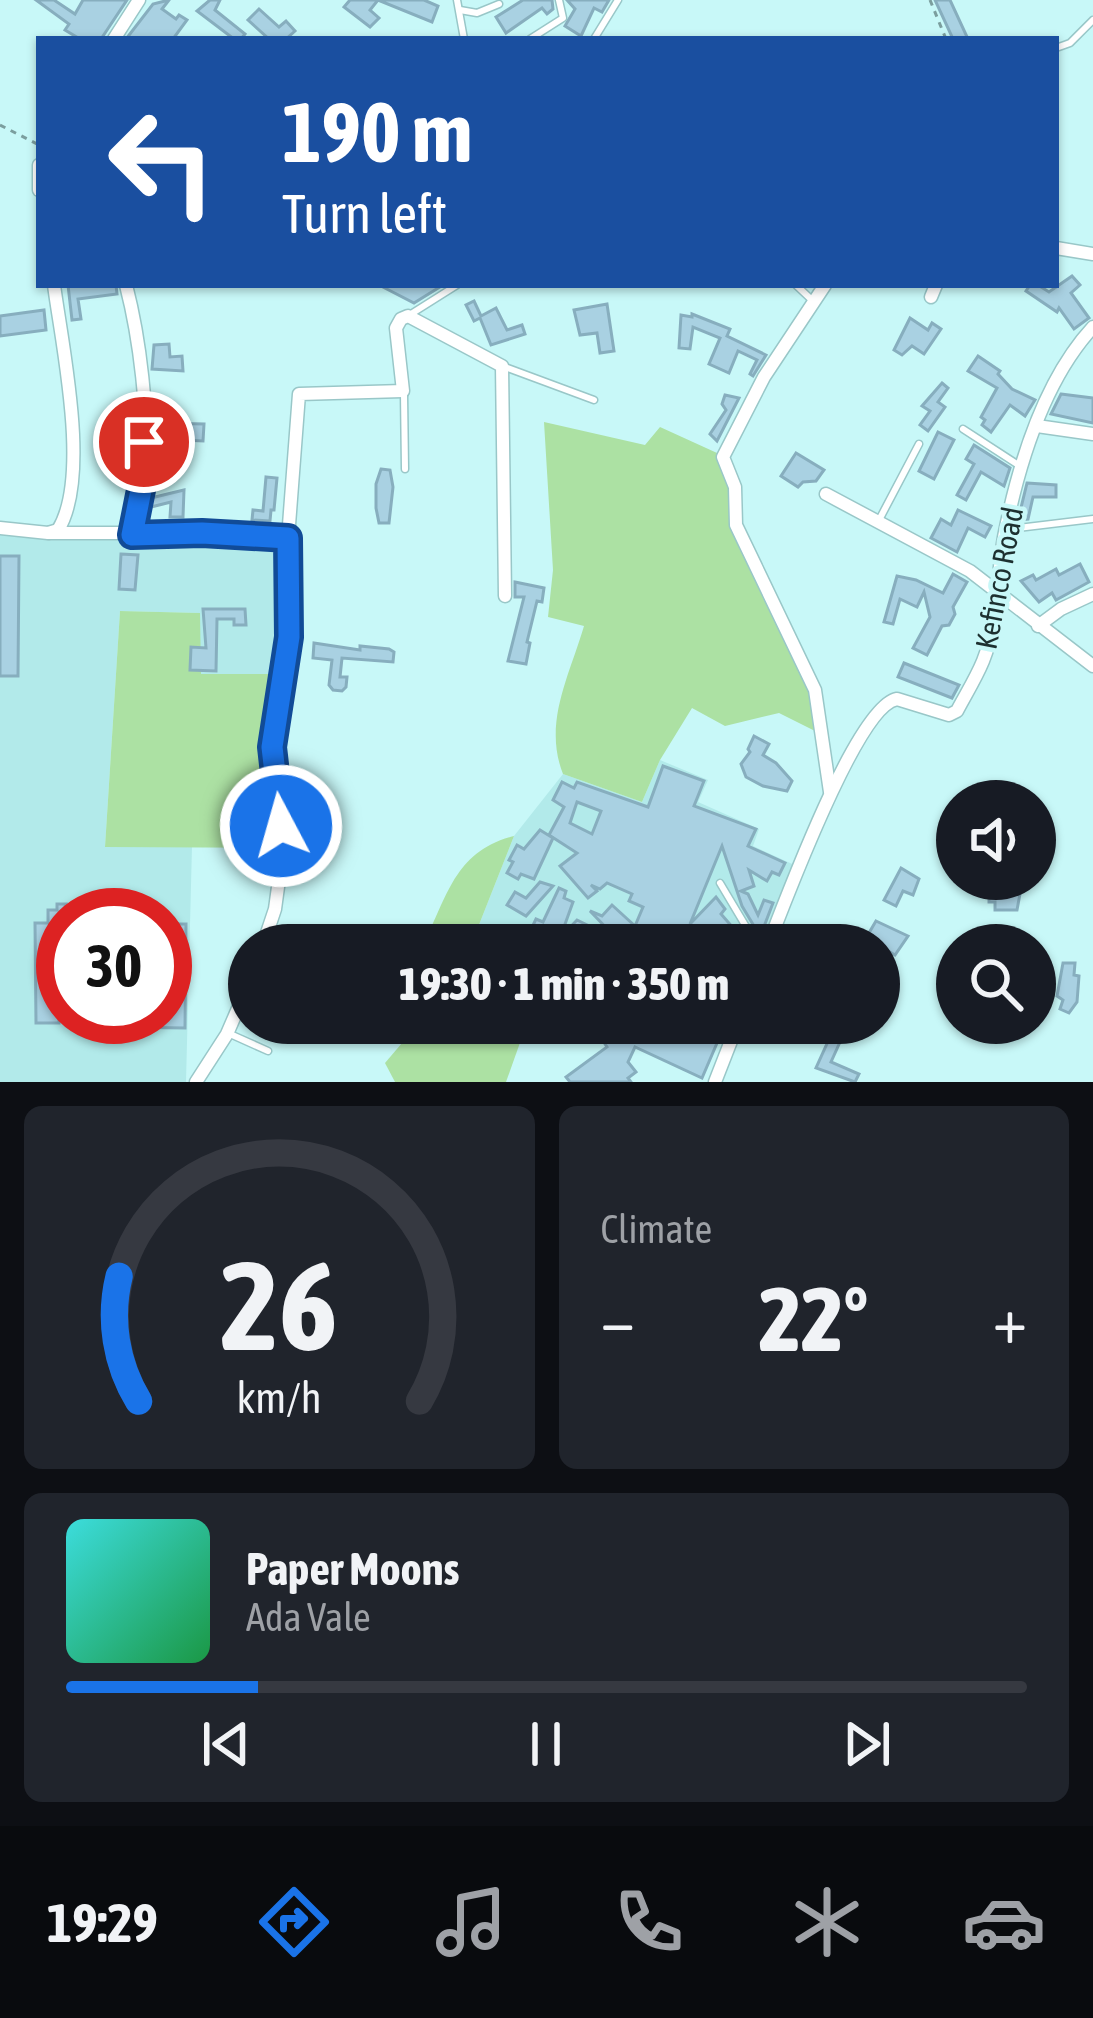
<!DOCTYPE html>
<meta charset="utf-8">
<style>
:root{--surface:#171b24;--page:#20242c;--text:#f1f3f6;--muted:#9ea1a6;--line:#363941;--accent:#1a73e8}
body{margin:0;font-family:"Asap Condensed",sans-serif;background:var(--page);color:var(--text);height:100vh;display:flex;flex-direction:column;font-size:45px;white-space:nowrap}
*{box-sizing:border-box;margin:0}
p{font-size:39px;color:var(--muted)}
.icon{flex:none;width:66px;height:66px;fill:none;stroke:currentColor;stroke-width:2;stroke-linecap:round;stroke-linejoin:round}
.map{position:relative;height:1082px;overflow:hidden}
.side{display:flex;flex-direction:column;gap:24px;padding:24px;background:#0d0f14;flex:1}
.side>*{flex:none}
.banner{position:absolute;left:36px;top:36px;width:1023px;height:252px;border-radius:0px;box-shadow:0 3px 9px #0004;background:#1a4fa0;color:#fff;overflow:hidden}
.controls{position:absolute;left:936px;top:780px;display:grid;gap:24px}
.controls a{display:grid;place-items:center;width:120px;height:120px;border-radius:50%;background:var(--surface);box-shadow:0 3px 9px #0004;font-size:60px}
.speed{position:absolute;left:36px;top:888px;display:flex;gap:24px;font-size:60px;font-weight:700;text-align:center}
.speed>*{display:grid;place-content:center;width:156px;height:156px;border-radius:50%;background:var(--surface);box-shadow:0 3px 9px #0004;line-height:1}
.speed .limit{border:18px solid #d22;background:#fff;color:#111}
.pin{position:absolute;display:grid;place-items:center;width:102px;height:102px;color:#fff;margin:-51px;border:6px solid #fff;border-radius:50%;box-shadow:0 3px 12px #0007}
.me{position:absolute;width:132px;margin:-66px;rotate:354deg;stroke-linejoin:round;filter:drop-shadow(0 0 9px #0008)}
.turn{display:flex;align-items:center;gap:42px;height:252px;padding:0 48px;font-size:54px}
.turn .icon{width:156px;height:156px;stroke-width:2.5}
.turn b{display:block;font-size:84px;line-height:102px}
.big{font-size:90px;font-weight:800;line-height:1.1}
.side .card{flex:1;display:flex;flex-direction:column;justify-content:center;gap:18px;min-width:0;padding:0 42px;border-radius:18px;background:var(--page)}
.side .dial{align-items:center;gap:0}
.dial svg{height:312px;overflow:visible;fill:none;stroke:var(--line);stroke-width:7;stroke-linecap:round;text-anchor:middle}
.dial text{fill:var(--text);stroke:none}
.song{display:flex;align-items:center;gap:36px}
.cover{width:144px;height:144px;border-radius:18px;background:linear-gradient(135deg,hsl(180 70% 55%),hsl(140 70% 35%))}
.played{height:12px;border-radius:6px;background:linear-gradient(90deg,var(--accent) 20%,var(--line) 20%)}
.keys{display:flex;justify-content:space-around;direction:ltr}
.heat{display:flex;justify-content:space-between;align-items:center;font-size:66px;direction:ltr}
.side .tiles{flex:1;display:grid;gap:24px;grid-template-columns:1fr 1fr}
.card:last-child{grid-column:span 2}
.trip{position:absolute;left:228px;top:924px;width:672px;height:120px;border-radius:60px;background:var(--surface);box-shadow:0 3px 9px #0004;font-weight:800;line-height:120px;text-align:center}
.tabs{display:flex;height:192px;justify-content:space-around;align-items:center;background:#090b0e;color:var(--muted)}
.tabs .icon{width:84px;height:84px}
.tabs .selected{color:var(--accent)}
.tabs b{font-size:54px;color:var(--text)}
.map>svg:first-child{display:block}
.built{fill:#b2eaea;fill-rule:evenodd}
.green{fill:#ace1a3}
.building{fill:#a9d1e2;stroke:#87aebe;stroke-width:3;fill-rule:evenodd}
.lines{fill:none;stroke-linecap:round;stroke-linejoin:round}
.service-casing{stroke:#99c7c8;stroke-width:9}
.minor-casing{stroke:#99c7c8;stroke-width:15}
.path{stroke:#7b9e9e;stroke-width:3;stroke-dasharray:6 6;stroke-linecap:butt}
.service{stroke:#fff;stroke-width:6}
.minor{stroke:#fff;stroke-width:12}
.route-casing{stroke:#114b97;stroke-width:30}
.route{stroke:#1a73e8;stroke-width:21}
.labels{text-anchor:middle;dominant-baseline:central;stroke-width:9;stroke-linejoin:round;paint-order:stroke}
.street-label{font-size:30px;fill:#1d3030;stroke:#c8f8f8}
</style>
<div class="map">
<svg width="1093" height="1082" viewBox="0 0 1093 1082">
<rect width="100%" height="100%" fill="#c8f8f8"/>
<g class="built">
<path d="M0,527L290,537L285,674H200V613L120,611L105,847L192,846L186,1082H0ZM63,915H165V1017H63Z"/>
<polygon points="660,760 708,780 698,802 759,829 753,846 801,868 771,945 471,945 514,836 563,774 642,802"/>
</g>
<g class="green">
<path d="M544,422L645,445L660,427L728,458L740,525L816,687L827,737L779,713L725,726L692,708L660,760L642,802L563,774C543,723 569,677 584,626L548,617L553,570Z"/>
<polygon points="120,611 200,613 201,674 285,674 273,730 282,848 105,847"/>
<path d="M514,836L471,945H423C448,895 455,851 514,836Z"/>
<polygon points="419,1023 527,1023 506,1082 395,1082 385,1063"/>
</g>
<g class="building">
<polygon points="36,0 54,0 75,14 83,0 127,0 101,39 80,39 65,30 69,24"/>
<polygon points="169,0 162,9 176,19 179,15 187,20 173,39 126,39 153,4"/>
<polygon points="210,0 220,0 215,10 245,34 241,39 234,39 197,11"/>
<polygon points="350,0 424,0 438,6 432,22 378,0 370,10 379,18 370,27 344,7"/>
<polygon points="523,0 552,0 553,9 547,14 542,8 506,33 496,17"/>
<polygon points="567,0 609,0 602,12 594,8 581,36 565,26 575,9"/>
<polygon points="935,0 950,0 968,39 953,39"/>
<polygon points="259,9 279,27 286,21 295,31 286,39 269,39 248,20"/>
<polygon points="1072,276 1080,285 1071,293 1089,318 1074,329 1059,308 1057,312 1026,291 1030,285 1038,285 1049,292"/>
<polygon points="68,285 116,285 117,294 78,299 81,319 72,320"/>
<polygon points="379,285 443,285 414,303"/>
<polygon points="474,301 481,316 496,308 507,330 522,325 525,334 491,345 480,318 474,321 466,305"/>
<polygon points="607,304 614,351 600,353 597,333 580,335 574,310"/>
<polygon points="44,310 46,330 0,336 0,316"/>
<polygon points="692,314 730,329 727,336 766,355 753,376 750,374 757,360 738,351 729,373 709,364 720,338 693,327 690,349 679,348 681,315 692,317"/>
<polygon points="910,318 928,330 932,323 941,329 924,354 912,346 902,355 894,350"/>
<polygon points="169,344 170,357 182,356 183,371 152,369 154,345"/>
<polygon points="978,356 1000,371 998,374 1012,389 1035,400 1025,416 1010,405 991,432 982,425 985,420 981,417 997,388 968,371"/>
<polygon points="942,383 948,388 938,402 945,407 928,431 920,425 930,411 922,406"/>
<polygon points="1061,394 1093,398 1093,423 1051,414"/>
<polygon points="725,395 739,398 717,441 710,434 726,410 722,404"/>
<polygon points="159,423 204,424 203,441 159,439"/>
<polygon points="938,432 954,440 934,479 919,471"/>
<polygon points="974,445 1010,468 1004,486 981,472 966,500 957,495 974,464 966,459"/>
<polygon points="796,453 824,470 816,481 803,482 798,487 781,476"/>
<polygon points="381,469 390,470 393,487 389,523 379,523 376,508 376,484"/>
<polygon points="266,477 277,478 274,510 271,510 270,521 252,520 253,510 263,511"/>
<polygon points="1027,483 1056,485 1056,497 1033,497 1028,519 1018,520"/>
<polygon points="184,490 183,517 170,517 171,502 151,507 151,498"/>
<polygon points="958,510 991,526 985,537 968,528 957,552 931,538 941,519 951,525"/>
<polygon points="121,554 138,555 135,590 119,589"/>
<polygon points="0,556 19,556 18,676 0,676"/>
<polygon points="1080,564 1089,582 1056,600 1052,593 1039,602 1021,581 1033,575 1036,580 1056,569 1059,575"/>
<polygon points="953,574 967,582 953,607 955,614 949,625 942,626 927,655 913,648 930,617 924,592 917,607 900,599 893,624 884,622 897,576 916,580 943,593"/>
<polygon points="515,582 544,588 542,602 537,601 527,642 530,643 526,664 508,661 524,597 515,597"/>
<polygon points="203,609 245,609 246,625 234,625 234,619 217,619 216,671 190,670 191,647 206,648"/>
<polygon points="314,643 360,650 360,646 389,649 394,652 393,662 342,658 340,677 347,677 346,687 342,691 333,690 329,685 332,660 313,658"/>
<polygon points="904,663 959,685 952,698 898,677"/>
<polygon points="754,736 769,744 763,755 776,763 792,781 787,791 763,786 746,777 741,764 750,752 748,749"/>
<path d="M663,766L704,781L694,806L756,829L748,846L785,863L779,875L772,872L767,881L749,870L754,886L741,891L748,894L758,915L764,900L773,903L763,929L754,926L742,906L722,846L690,924L716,897L725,909L721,914L748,945H704L698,939L692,945H537L527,938L536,919L543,922L559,888L566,891L564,898L573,902L560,938L577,920L618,940L590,911L602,916L612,905L635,926L643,907L629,901L632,894L607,883L600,889L591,885L597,891L588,898L560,866L577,853L549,835L564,807L553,800L562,782L574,788L577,782L648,807ZM577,802L601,811L592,834L570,823Z"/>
<polygon points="540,830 553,838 534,879 521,874 518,879 507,873 513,862 509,860 517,845 524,849"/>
<polygon points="901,868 919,879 913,895 903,891 896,906 884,900"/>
<polygon points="540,882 553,886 526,916 507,905 515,892 526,898"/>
<polygon points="1022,883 1017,910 995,910 995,902 989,902 989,892 995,892 995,886"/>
<polygon points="57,904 66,904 63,915 63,1016 59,1017 59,1023 36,1023 35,923 48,923 48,910 57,910"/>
<polygon points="876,921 908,936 895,955 866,938"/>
<polygon points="165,924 186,924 185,1028 114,1027 114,1017 165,1017"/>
<polygon points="1063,963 1075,963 1074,975 1079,976 1077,1002 1069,1013 1060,1009 1063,1000 1057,996"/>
<polygon points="591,1023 710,1023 723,1029 702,1078 635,1047 628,1062 636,1072 628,1078 631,1082 570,1082 566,1077 607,1047 605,1044 610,1034"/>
<polygon points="830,1037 840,1042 831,1062 859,1074 855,1082 816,1068"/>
</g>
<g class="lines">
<defs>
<g id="service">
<polyline points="457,0 464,39"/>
<polyline points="460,10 477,13 499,4"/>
<polyline points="530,39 563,18 559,0"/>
<polyline points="594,39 618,0"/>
<polyline points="1056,48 1070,43 1093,20"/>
<polyline points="796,285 814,302"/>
<polyline points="411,314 457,285"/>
<polyline points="505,367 594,400"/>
<polyline points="404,394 405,469"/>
<polyline points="963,429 1020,466"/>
<polyline points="878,522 919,444"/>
<polyline points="1009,529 1093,519"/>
<polyline points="720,883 757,945"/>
<polyline points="879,962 885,965"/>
<polyline points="230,1034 268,1051"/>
</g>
<g id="minor">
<polyline points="114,39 139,0"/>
<polyline points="39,165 39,190"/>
<polyline points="1056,248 1093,254"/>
<path d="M126,285C140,339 149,415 145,470C143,492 136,513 132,535"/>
<polyline points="825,285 764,377 723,457 735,487 736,525 815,690 830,792"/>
<polyline points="931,297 936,285"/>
<polyline points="1037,426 1093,434"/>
<polyline points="826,494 970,571 1093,666"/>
<path d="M0,528L48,533L58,530C91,477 62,346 54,285"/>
<polyline points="49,533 203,533 288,538"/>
<polyline points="1038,626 1061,609 1093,594"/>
<polyline points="263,945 275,909 281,865 279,793 271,747 289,637 288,538 299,394 403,391 396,328 401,319 408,316 502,366 505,596"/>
<path d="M768,945C785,902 857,706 897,699L949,715L957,711C966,694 976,678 983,661C1000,619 996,575 1005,532C1019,463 1045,379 1093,327"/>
<polyline points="196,1082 227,1034 249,983"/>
<polyline points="715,1082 738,1023"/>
</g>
</defs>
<use href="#service" class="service-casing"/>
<use href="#minor" class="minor-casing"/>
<g class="path">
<polyline points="930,0 946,39"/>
<polyline points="0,125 39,145"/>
</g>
<use href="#service" class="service"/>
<use href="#minor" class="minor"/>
</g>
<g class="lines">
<defs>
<polyline id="route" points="144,442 145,470 132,535 202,533 288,538 289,637 272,747 281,826"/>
</defs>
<use href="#route" class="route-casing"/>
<use href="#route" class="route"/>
</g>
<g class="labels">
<g class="street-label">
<text transform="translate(999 578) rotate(-79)">Kefinco Road</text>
</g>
</g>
</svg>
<div class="controls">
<a><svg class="icon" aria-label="sound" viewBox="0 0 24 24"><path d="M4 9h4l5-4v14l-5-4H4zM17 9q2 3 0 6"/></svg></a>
<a><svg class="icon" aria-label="search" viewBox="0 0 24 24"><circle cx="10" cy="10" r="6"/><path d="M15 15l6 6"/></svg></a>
</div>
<div class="speed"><div class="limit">30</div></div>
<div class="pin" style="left:144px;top:442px;background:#d93025"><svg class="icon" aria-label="arrive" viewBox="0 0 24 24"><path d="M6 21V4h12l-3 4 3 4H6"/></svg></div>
<svg class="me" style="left:281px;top:826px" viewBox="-20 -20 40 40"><circle r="17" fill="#1a73e8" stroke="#fff" stroke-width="3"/><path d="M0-11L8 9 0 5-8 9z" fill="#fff"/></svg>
<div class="trip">19:30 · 1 min · 350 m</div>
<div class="banner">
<div class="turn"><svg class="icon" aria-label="left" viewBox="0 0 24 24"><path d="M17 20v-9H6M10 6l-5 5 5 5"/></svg><div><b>190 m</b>Turn left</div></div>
</div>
</div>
<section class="side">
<div class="tiles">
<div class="card dial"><svg viewBox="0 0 100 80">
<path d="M14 69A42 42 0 1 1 86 69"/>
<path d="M14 69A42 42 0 0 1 9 37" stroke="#1a73e8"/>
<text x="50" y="56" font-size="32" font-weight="700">26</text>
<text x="50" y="72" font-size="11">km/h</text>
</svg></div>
<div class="card"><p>Climate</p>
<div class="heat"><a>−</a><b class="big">22°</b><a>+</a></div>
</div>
<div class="card">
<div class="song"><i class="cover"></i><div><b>Paper Moons</b><p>Ada Vale</p></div></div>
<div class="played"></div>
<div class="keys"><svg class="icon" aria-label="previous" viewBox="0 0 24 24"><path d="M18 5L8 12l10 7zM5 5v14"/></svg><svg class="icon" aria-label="pause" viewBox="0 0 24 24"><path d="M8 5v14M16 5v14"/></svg><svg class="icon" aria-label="next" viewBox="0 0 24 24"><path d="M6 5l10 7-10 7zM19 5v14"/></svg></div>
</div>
</div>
</section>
<nav class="tabs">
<b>19:29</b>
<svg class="icon selected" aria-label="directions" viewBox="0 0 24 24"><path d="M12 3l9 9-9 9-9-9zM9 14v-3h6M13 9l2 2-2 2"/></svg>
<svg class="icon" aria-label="music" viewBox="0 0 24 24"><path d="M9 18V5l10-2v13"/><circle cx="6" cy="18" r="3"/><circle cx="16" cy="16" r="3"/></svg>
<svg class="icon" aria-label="phone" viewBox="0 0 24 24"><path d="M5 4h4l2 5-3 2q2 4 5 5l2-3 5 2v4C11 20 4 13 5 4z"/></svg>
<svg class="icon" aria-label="climate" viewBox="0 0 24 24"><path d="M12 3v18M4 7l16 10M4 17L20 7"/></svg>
<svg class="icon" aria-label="car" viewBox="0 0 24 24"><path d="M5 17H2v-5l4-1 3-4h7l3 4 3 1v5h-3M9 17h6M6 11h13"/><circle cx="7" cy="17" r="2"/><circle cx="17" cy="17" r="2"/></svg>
</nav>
